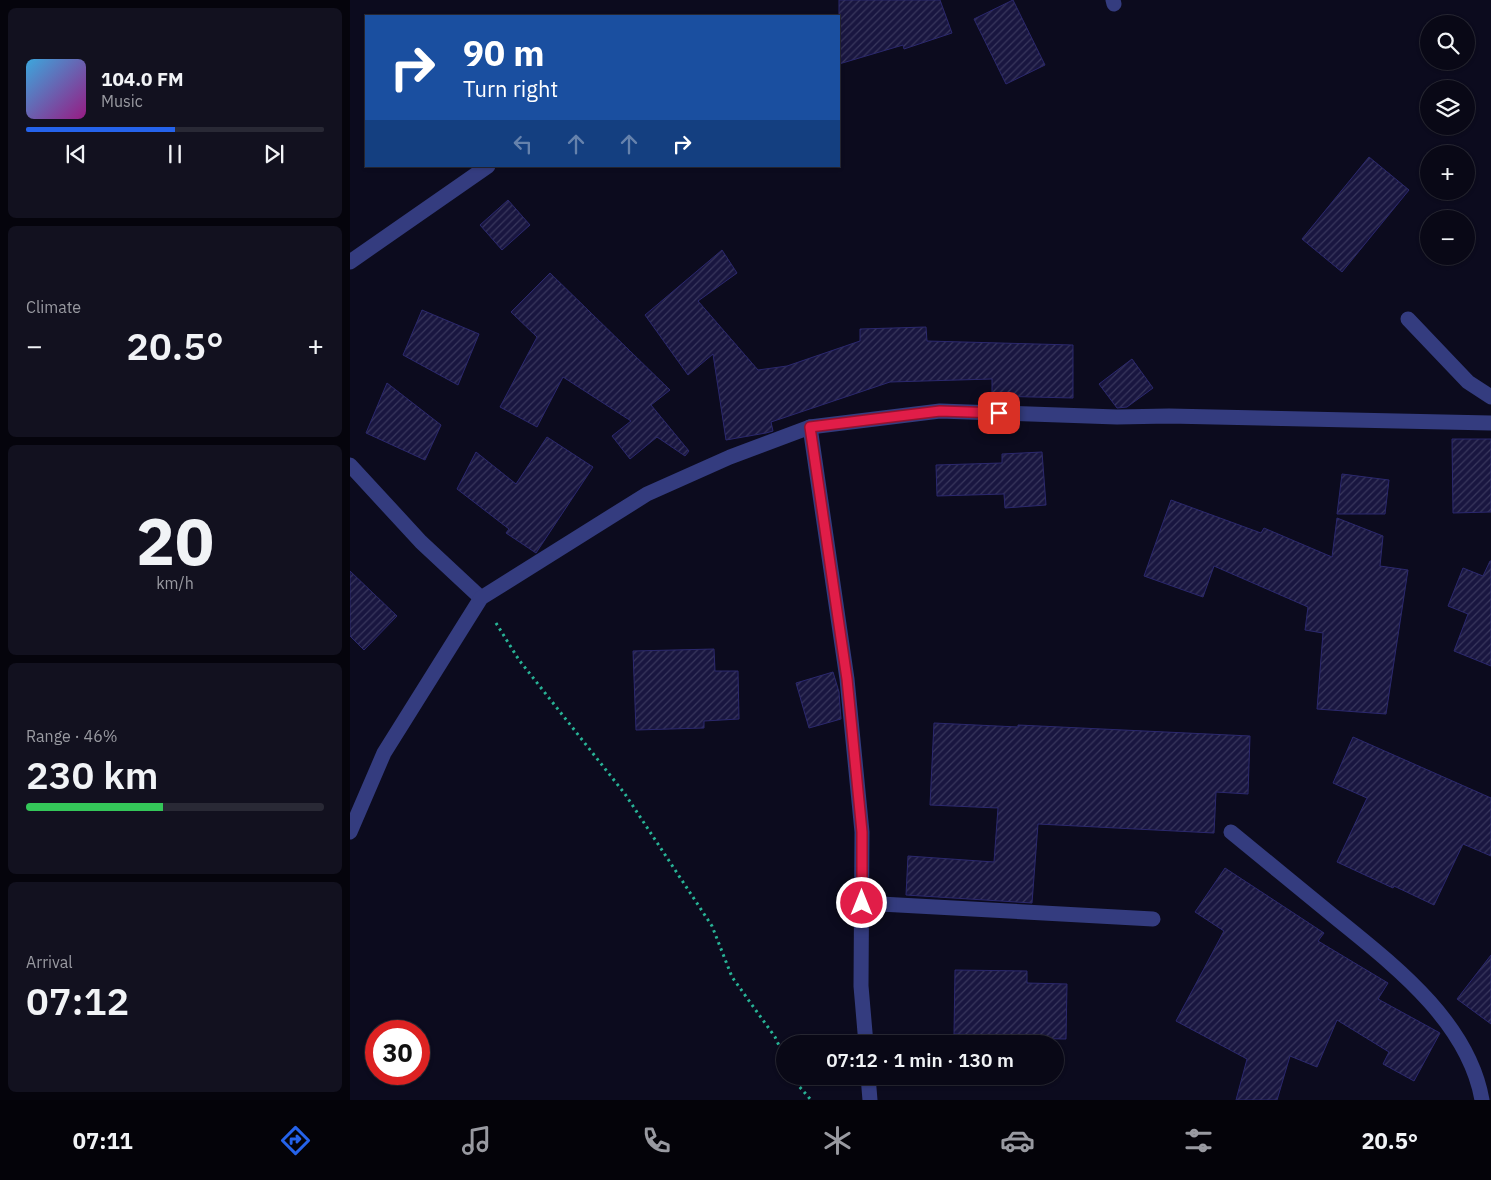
<!DOCTYPE html>
<meta charset="utf-8">
<style>
:root{--surface:#090816;--page:#12111f;--text:#f1f3f6;--muted:#999aa1;--line:#292935;--accent:#2563eb}
body{margin:0;font-family:"IBM Plex Sans",sans-serif;background:var(--page);color:var(--text);height:100vh;display:flex;flex-direction:column;font-size:19px;white-space:nowrap}
*{box-sizing:border-box;margin:0}
p{font-size:16px;color:var(--muted)}
.icon{flex:none;width:28px;height:28px;fill:none;stroke:currentColor;stroke-width:2;stroke-linecap:round;stroke-linejoin:round}
.map{position:relative;flex:1;overflow:hidden}
.details{display:flex;flex-direction:column;gap:8px;padding:8px;background:#05040c;width:350px}
.details>*{flex:none}
.hud{position:absolute;left:15px;top:15px;width:475px;height:152px;border-radius:0px;box-shadow:0 1px 4px #0004,0 0 0 1px var(--line);background:#1a4fa0;color:#fff;overflow:hidden}
.fabs{position:absolute;left:1070px;top:15px;display:grid;gap:10px}
.fabs a{display:grid;place-items:center;width:55px;height:55px;border-radius:50%;background:var(--surface);box-shadow:0 1px 4px #0004,0 0 0 1px var(--line);font-size:25px}
.speed{position:absolute;left:15px;top:1020px;display:flex;gap:10px;font-size:25px;font-weight:700;text-align:center}
.speed>*{display:grid;place-content:center;width:65px;height:65px;border-radius:50%;background:var(--surface);box-shadow:0 1px 4px #0004,0 0 0 1px var(--line);line-height:1}
.speed .limit{border:8px solid #d22;background:#fff;color:#111}
.pin{position:absolute;display:grid;place-items:center;width:42px;height:42px;color:#fff;margin:-21px;border-radius:10px;box-shadow:0 2px 8px #0006}
.me{position:absolute;width:55px;margin:-28px;rotate:0deg;stroke-linejoin:round;filter:drop-shadow(0 0 4px #0008)}
.turn{display:flex;align-items:center;gap:18px;height:105px;padding:0 15px;font-size:22px}
.turn .icon{width:65px;height:65px;stroke-width:2.5}
.turn b{display:block;font-size:35px;line-height:42px}
.lanes{display:flex;align-items:center;height:48px;padding:0 15px;background:#0003;justify-content:center;gap:25px;direction:ltr}
.lanes .off{opacity:.35}
.big{font-size:38px;font-weight:600;line-height:1.1}
.details .card{flex:1;display:flex;flex-direction:column;justify-content:center;gap:8px;min-width:0;padding:0 18px;border-radius:8px;background:var(--page)}
.details .dial{align-items:center;gap:0}
.dial b{font-size:65px;line-height:1}
.song{display:flex;align-items:center;gap:15px}
.cover{width:60px;height:60px;border-radius:8px;background:linear-gradient(135deg,hsl(200 70% 55%),hsl(310 70% 35%))}
.played{height:5px;border-radius:2px;background:linear-gradient(90deg,var(--accent) 50%,var(--line) 50%)}
.keys{display:flex;justify-content:space-around;direction:ltr}
.heat{display:flex;justify-content:space-between;align-items:center;font-size:28px;direction:ltr}
.charge{height:8px;border-radius:4px;background:linear-gradient(90deg,#34c759 46%,var(--line) 0)}
.trip{position:absolute;left:426px;top:1035px;width:288px;height:50px;border-radius:25px;background:var(--surface);box-shadow:0 1px 4px #0004,0 0 0 1px var(--line);font-weight:600;line-height:50px;text-align:center}
.tabs{display:flex;height:80px;justify-content:space-around;align-items:center;background:#040309;color:var(--muted)}
.tabs .icon{width:35px;height:35px}
.tabs .current{color:var(--accent)}
.tabs b{font-size:22px;color:var(--text)}
main{display:flex;flex:1;min-height:0}
.map>svg:first-child{display:block}
.building{fill:url(#building-hatch);stroke:#2b286d}
.lines{fill:none;stroke-linecap:round;stroke-linejoin:round}
.path{stroke:#28b396;stroke-width:3;stroke-dasharray:2.5 4;stroke-linecap:butt}
.minor{stroke:#343c7f;stroke-width:15}
.route-casing{stroke:#92132f;stroke-width:12}
.route{stroke:#e11d48;stroke-width:9}
</style>
<main>
<section class="details">
<div class="card">
<div class="song"><i class="cover"></i><div><b>104.0 FM</b><p>Music</p></div></div>
<div class="played"></div>
<div class="keys"><svg class="icon" aria-label="previous" viewBox="0 0 24 24"><path d="M18 5L8 12l10 7zM5 5v14"/></svg><svg class="icon" aria-label="pause" viewBox="0 0 24 24"><path d="M8 5v14M16 5v14"/></svg><svg class="icon" aria-label="next" viewBox="0 0 24 24"><path d="M6 5l10 7-10 7zM19 5v14"/></svg></div>
</div>
<div class="card"><p>Climate</p>
<div class="heat"><a>−</a><b class="big">20.5°</b><a>+</a></div>
</div>
<div class="card dial"><b>20</b><p>km/h</p></div>
<div class="card"><p>Range · 46%</p><b class="big">230 km</b><div class="charge"></div></div>
<div class="card"><p>Arrival</p><b class="big">07:12</b></div>
</section>
<div class="map">
<svg width="1141" height="1100" viewBox="0 0 1141 1100">
<defs>
<pattern id="building-hatch" width="6" height="6" patternUnits="userSpaceOnUse" patternTransform="scale(1.25)"><rect width="6" height="6" fill="#191640"/><path d="M-1 1l2-2M0 6l6-6M5 7l2-2" fill="none" stroke="#39375d"/></pattern>
</defs>
<rect width="100%" height="100%" fill="#0c0b1e"/>
<g class="building">
<polygon points="489,0 590,0 602,33 554,49 553,45 489,64"/>
<polygon points="663,0 695,65 656,84 624,19"/>
<polygon points="1019,157 1059,190 992,272 952,239"/>
<polygon points="158,200 180,225 152,250 130,225"/>
<polygon points="372,250 387,273 348,301 408,370 437,366 510,341 510,329 576,327 577,341 723,345 723,398 642,396 642,379 540,382 421,422 423,431 416,433 376,440 363,354 338,375 295,315"/>
<polygon points="200,273 320,390 301,405 339,451 335,456 307,437 280,459 262,436 281,421 213,377 187,427 150,407 187,337 161,312"/>
<polygon points="72,310 129,334 108,385 53,355"/>
<polygon points="782,359 803,388 777,407 767,408 749,384"/>
<polygon points="37,383 91,425 75,460 16,433"/>
<polygon points="197,437 243,467 186,553 156,533 159,529 107,489 126,452 166,484"/>
<polygon points="1102,439 1141,439 1141,512 1103,513"/>
<polygon points="692,452 696,505 655,508 654,494 587,496 586,465 652,463 652,454"/>
<polygon points="992,474 1039,480 1035,514 987,514"/>
<polygon points="821,500 911,533 914,528 982,557 987,518 1033,536 1030,566 1058,570 1036,714 967,709 973,633 955,630 958,607 864,566 853,597 794,576"/>
<polygon points="1140,561 1141,561 1141,666 1104,651 1118,614 1098,606 1113,568 1133,576"/>
<polygon points="0,571 47,616 14,650 0,636"/>
<polygon points="364,649 365,671 388,671 389,719 354,721 354,728 286,730 283,651"/>
<polygon points="483,672 489,692 491,719 459,728 446,683"/>
<polygon points="584,723 668,727 668,725 900,736 898,794 866,792 864,833 688,824 682,903 556,895 558,856 644,862 648,808 580,805"/>
<polygon points="1003,737 1141,798 1141,856 1113,844 1084,905 1044,886 1043,888 987,862 1017,798 983,783"/>
<polygon points="875,868 974,933 968,941 1038,983 1028,999 1090,1033 1064,1081 1033,1064 1039,1052 987,1020 967,1067 940,1056 927,1100 886,1100 897,1059 826,1021 874,931 845,912"/>
<polygon points="1141,955 1141,1024 1107,999"/>
<polygon points="605,970 677,971 677,983 717,984 716,1039 657,1038 657,1044 630,1044 630,1035 604,1034"/>
</g>
<g class="lines">
<g class="path">
<polyline points="146,623 169,660 275,794 362,926 382,977 425,1037 435,1058"/>
<polyline points="443,1076 448,1085 461,1100"/>
</g>
<g class="minor">
<polyline points="763,0 764,4"/>
<polyline points="0,262 138,166"/>
<polyline points="1058,319 1118,382 1141,397"/>
<polyline points="460,427 497,679 512,832 511,986 516,1044"/>
<polyline points="0,465 71,542 131,598"/>
<polyline points="0,832 34,753 131,598 297,494 380,457 460,427 590,411 767,417 819,416 1141,423"/>
<path d="M881,832C914,859 948,887 981,914C1041,963 1118,1020 1132,1100"/>
<polyline points="512,903 803,919"/>
<polyline points="518,1076 520,1100"/>
</g>
</g>
<g class="lines">
<defs>
<polyline id="route" points="512,903 512,832 497,679 460,427 590,411 649,413"/>
</defs>
<use href="#route" class="route-casing"/>
<use href="#route" class="route"/>
</g>
</svg>
<div class="fabs">
<a><svg class="icon" aria-label="search" viewBox="0 0 24 24"><circle cx="10" cy="10" r="6"/><path d="M15 15l6 6"/></svg></a>
<a><svg class="icon" aria-label="layers" viewBox="0 0 24 24"><path d="M12 4l9 5-9 5-9-5zM3 14l9 5 9-5"/></svg></a>
<a>+</a>
<a>−</a>
</div>
<div class="speed"><div class="limit">30</div></div>
<div class="pin" style="left:649px;top:413px;background:#d93025"><svg class="icon" aria-label="arrive" viewBox="0 0 24 24"><path d="M6 21V4h12l-3 4 3 4H6"/></svg></div>
<svg class="me" style="left:512px;top:903px" viewBox="-20 -20 40 40"><circle r="17" fill="#e11d48" stroke="#fff" stroke-width="3"/><path d="M0-11L8 9 0 5-8 9z" fill="#fff"/></svg>
<div class="trip">07:12 · 1 min · 130 m</div>
<div class="hud">
<div class="turn"><svg class="icon" aria-label="right" viewBox="0 0 24 24"><path d="M7 20v-9h11M14 6l5 5-5 5"/></svg><div><b>90 m</b>Turn right</div></div>
<div class="lanes"><svg class="icon off" aria-label="left" viewBox="0 0 24 24"><path d="M17 20v-9H6M10 6l-5 5 5 5"/></svg><svg class="icon off" aria-label="ahead" viewBox="0 0 24 24"><path d="M12 20V5M6 11l6-6 6 6"/></svg><svg class="icon off" aria-label="ahead" viewBox="0 0 24 24"><path d="M12 20V5M6 11l6-6 6 6"/></svg><svg class="icon" aria-label="right" viewBox="0 0 24 24"><path d="M7 20v-9h11M14 6l5 5-5 5"/></svg></div>
</div>
</div>
</main>
<nav class="tabs">
<b>07:11</b>
<svg class="icon current" aria-label="directions" viewBox="0 0 24 24"><path d="M12 3l9 9-9 9-9-9zM9 14v-3h6M13 9l2 2-2 2"/></svg>
<svg class="icon" aria-label="music" viewBox="0 0 24 24"><path d="M9 18V5l10-2v13"/><circle cx="6" cy="18" r="3"/><circle cx="16" cy="16" r="3"/></svg>
<svg class="icon" aria-label="phone" viewBox="0 0 24 24"><path d="M5 4h4l2 5-3 2q2 4 5 5l2-3 5 2v4C11 20 4 13 5 4z"/></svg>
<svg class="icon" aria-label="climate" viewBox="0 0 24 24"><path d="M12 3v18M4 7l16 10M4 17L20 7"/></svg>
<svg class="icon" aria-label="car" viewBox="0 0 24 24"><path d="M5 17H2v-5l4-1 3-4h7l3 4 3 1v5h-3M9 17h6M6 11h13"/><circle cx="7" cy="17" r="2"/><circle cx="17" cy="17" r="2"/></svg>
<svg class="icon" aria-label="filters" viewBox="0 0 24 24"><path d="M4 7h16M4 17h16"/><circle cx="9" cy="7" r="2"/><circle cx="15" cy="17" r="2"/></svg>
<b>20.5°</b>
</nav>
